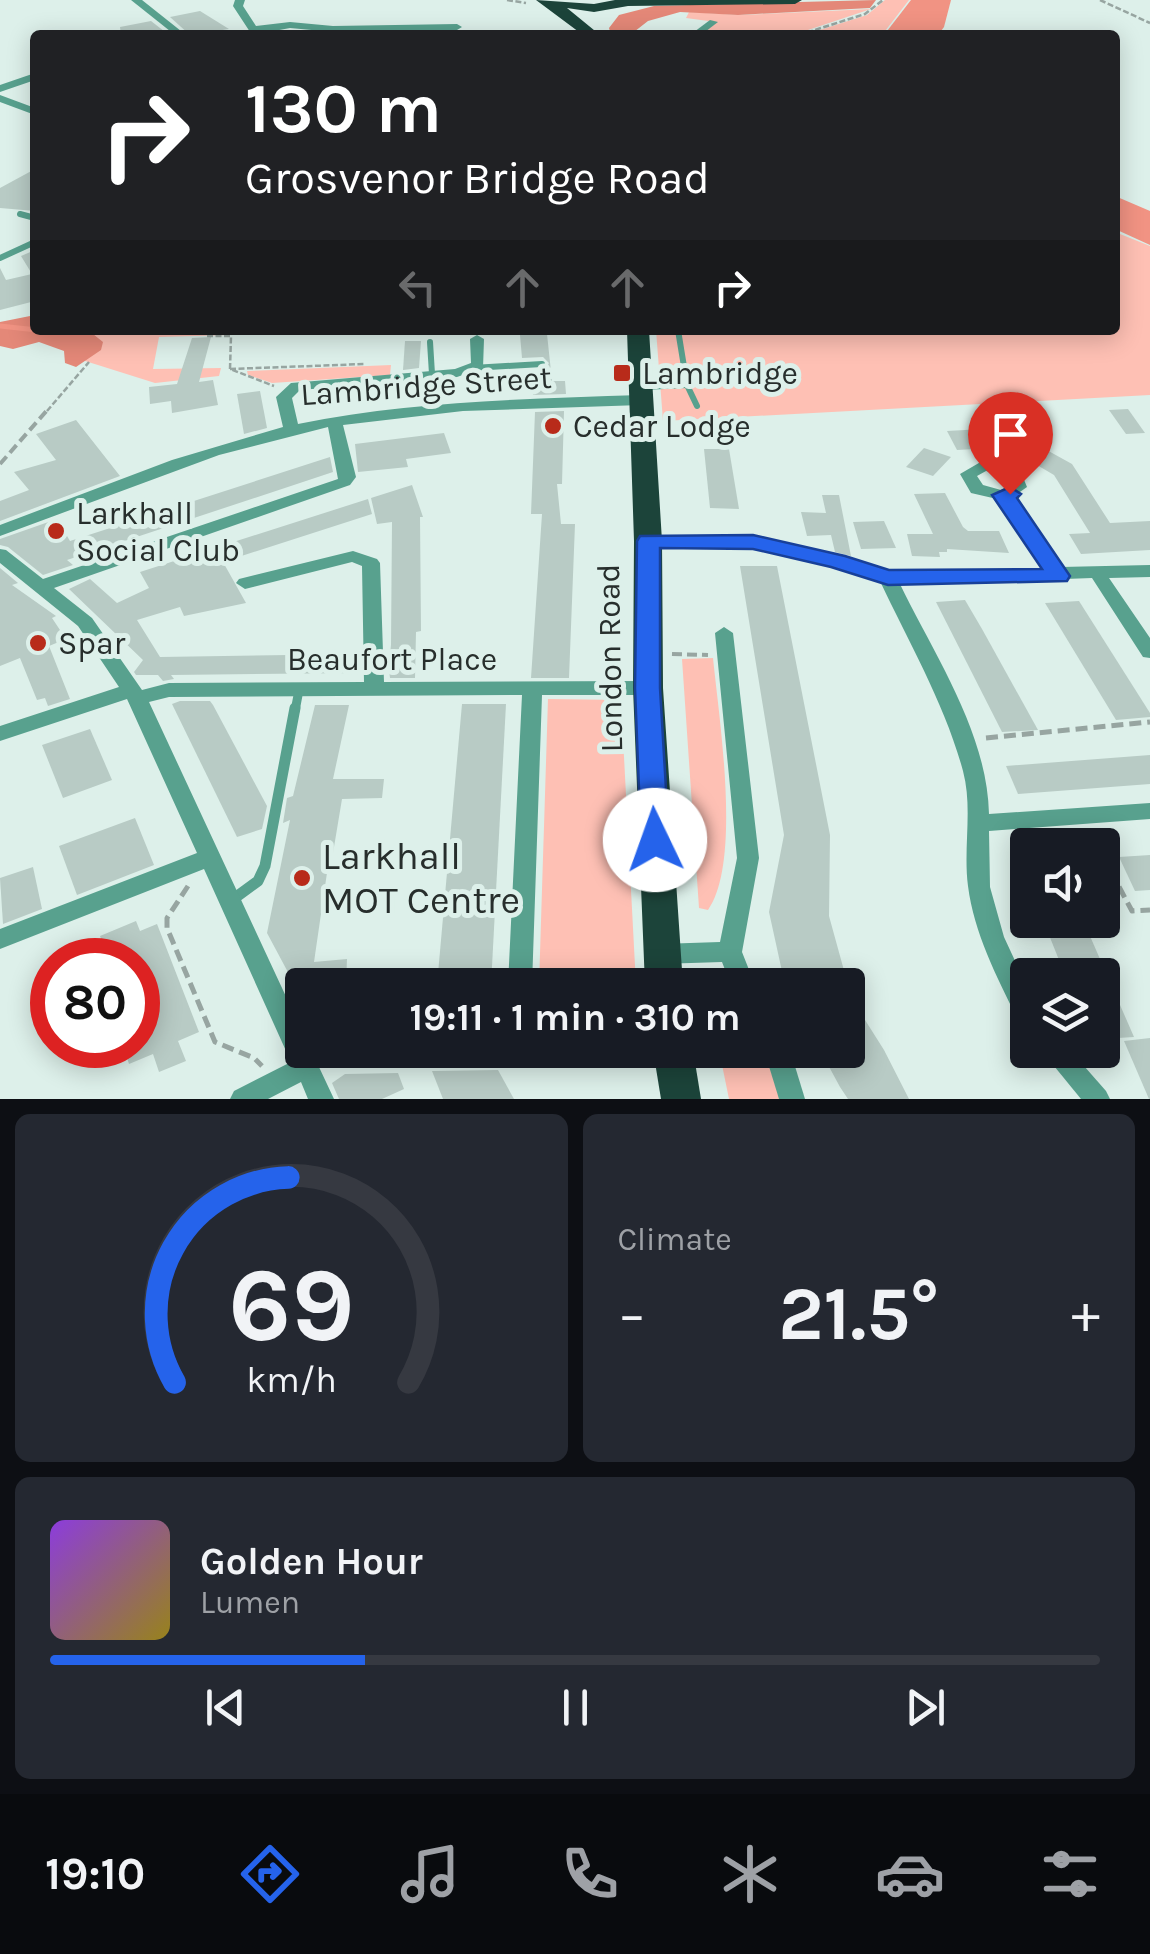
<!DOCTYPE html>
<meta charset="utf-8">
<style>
:root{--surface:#171b24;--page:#242831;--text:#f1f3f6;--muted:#9ea1a6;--line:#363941;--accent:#2563eb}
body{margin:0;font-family:Karla,sans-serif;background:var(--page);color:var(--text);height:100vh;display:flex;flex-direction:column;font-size:38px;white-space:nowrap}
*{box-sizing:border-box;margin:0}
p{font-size:32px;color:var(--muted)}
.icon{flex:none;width:55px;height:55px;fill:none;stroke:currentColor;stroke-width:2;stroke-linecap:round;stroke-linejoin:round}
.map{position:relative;height:1099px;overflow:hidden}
.panel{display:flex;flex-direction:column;gap:15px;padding:15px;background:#0d0f14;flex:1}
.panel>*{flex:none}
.banner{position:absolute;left:30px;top:30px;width:1090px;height:305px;border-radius:10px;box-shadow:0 5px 25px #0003;background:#202124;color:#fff;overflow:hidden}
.controls{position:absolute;left:1010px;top:828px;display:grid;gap:20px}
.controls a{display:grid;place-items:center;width:110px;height:110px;border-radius:10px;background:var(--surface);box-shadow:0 5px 25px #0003;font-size:50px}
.speed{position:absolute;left:30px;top:938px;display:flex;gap:20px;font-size:50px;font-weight:700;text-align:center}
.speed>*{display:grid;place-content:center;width:130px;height:130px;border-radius:50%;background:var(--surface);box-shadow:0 5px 25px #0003;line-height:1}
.speed .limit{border:15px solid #d22;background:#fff;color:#111}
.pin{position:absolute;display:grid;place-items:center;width:85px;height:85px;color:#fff;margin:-102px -42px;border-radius:50% 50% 50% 0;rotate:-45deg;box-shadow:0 0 10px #0007}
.pin .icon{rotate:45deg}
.me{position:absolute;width:110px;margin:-55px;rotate:357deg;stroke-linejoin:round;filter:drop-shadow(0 0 8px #0008)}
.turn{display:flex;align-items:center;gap:35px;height:210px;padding:0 50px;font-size:45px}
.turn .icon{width:130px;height:130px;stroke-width:2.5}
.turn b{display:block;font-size:70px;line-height:85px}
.lanes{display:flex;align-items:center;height:95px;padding:0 50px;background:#0003;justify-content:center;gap:50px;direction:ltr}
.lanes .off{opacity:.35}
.big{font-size:75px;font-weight:700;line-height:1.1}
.panel .card{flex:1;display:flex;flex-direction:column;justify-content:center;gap:15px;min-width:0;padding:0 35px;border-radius:15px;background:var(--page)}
.panel .dial{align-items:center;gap:0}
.dial svg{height:260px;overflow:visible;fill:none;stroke:var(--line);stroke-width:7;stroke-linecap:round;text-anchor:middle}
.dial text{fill:var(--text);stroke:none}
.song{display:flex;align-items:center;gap:30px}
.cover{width:120px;height:120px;border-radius:15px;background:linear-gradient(135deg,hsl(270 70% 55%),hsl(50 70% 35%))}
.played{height:10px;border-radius:5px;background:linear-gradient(90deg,var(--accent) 30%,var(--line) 30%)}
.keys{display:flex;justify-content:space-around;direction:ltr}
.heat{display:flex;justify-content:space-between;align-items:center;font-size:55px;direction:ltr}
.panel .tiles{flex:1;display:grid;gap:15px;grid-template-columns:1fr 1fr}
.card:last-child{grid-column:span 2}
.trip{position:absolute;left:285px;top:968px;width:580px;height:100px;border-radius:10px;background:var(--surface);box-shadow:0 5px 25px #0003;font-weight:700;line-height:100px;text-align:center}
.menu{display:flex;height:160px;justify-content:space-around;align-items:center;background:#090b0e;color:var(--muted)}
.menu .icon{width:70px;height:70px}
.menu .on{color:var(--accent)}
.menu b{font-size:45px;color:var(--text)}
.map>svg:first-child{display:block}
.green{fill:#fec0b4}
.forest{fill:#e48878}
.water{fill:#f19383}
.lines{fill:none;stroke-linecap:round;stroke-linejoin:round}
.stream{stroke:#f19383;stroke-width:5}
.building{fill:#b8cbc5}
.path-far2{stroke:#97a5a1;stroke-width:2.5;stroke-dasharray:6 2.5;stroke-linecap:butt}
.path-far1{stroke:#97a5a1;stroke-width:4;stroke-dasharray:10 5;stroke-linecap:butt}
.path{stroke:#97a5a1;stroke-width:5;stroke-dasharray:12 6;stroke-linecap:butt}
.service-far2{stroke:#58a18e;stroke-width:6}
.service-far1{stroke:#58a18e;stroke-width:9}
.service{stroke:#58a18e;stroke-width:11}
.minor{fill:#58a18e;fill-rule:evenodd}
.trunk{fill:#1c443a;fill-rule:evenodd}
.route{fill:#2563eb;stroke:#184099;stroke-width:2.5}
.poi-dot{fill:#b82b1a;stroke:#ddf0ea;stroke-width:4}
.labels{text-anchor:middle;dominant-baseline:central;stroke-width:10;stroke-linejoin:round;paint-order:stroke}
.poi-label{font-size:32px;fill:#272e2c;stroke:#ddf0ea;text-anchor:start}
.street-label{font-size:32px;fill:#272e2c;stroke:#ddf0ea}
.near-poi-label{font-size:38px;fill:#272e2c;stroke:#ddf0ea;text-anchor:start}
</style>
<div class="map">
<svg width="1150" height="1099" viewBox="0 0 1150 1099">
<rect width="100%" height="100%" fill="#ddf0ea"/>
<g class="green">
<polygon points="885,0 909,0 882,35 804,35 867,15"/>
<polygon points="871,9 793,35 700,35 716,22 686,18 689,12 740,15"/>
<polygon points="1115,232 1150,246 1150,395 663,421 656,330 1115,330"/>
<polygon points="58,330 410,330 159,337 153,369 221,368 219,376 155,383 82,360"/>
<polygon points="391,365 390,375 272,383 248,375 247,371"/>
<path d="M713,658C719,718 742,862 708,910L699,908L682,659Z"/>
<polygon points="548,699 621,700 636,985 539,985"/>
<polygon points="719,1050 767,1050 780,1099 729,1099"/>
</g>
<g class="forest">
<polygon points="876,0 870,8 738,15 680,12 648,21 630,35 611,35 609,28 619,15 654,6"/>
<polygon points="35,315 35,330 88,330 103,342 101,350 76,367 65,363 64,351 39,342 13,349 0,346 0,322"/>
</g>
<g class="water">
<polygon points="911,0 951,0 944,27 938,35 884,35"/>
<polygon points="1115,196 1150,211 1150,245 1115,229"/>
</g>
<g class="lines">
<polyline class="stream" points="0,326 37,330"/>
</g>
<g class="building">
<polygon points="200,11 229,29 190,35 170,17"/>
<polygon points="151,21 169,35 121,35 120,27"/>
<polygon points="35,169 35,211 0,208 0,188"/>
<polygon points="35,250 35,301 0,310 0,268 6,280 32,274 21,256"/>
<polygon points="547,334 552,381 565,381 566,394 533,395 532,371 545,370 549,363 543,357 522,358 520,335"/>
<polygon points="211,337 199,382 213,380 218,405 172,413 171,401 150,404 149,387 177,384 192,338"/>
<polygon points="405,341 421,341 419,368 403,370"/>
<polygon points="260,391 267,428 244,434 237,394"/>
<polygon points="1128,409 1145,433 1126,434 1109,410"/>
<polygon points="564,411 562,484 557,484 561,524 575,524 569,678 531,678 542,514 531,514 535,412"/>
<polygon points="76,420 120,476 0,521 0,501 29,490 14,472 56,460 36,434"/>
<polygon points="983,429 994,448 957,450 947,431"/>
<polygon points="444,433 451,453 406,459 408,467 358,472 355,444"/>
<polygon points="1025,438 1072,464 1110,523 1150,521 1150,550 1081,554 1069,534 1090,533 1054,475 1006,447"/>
<polygon points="924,448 951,457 933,476 906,467"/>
<polygon points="704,449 729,449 739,509 710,508"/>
<polygon points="330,457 333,472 67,560 73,565 43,575 8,547 0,545 0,539 57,519 70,541"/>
<polygon points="412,485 423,517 420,517 421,631 416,632 415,678 390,678 387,654 390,654 391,645 392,522 377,524 371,498"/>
<polygon points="945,493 963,527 968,531 999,531 1009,553 947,549 947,552 939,552 940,557 912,556 907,534 933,534 914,494"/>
<polygon points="822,495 839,495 851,556 835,552 831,535 807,536 801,512 826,513"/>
<polygon points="368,499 372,514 223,562 246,603 184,616 180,607 137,620 160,657 360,654 360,673 171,675 174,679 163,681 158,675 136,675 134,672 143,660 69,589 90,579 117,603 149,588 140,572"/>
<polygon points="884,521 896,548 861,549 853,522"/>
<polygon points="740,566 777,566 830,835 829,916 848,985 785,985 769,912 784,835"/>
<polygon points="0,568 18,583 12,585 56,616 52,618 66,639 49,646 70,699 48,706 45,698 37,700 20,658 0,666"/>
<polygon points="965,600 982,629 1038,730 1002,732 936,602"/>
<polygon points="1079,601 1150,713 1150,717 1116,720 1045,603"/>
<polygon points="180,701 210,701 213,705 267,806 262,829 237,837 172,704"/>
<polygon points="462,704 506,704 491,985 437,985"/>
<polygon points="315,705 349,705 333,779 384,779 382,798 342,799 332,859 329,859 314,962 347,959 346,985 289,985 290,976 267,933 290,820 283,823 287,798 293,796"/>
<polygon points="90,729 112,780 63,798 42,745"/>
<polygon points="1150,755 1150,784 1018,794 1006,766"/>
<polygon points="135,818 154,865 77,895 59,846"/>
<polygon points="1150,855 1150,890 1135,891 1119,857"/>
<polygon points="33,867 42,909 3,924 0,878"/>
<polygon points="1043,920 1083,920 1134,1037 1102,1039 1102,975 1065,975"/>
<polygon points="136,921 140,931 157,924 199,1032 178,1041 186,1061 159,1072 153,1054 129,1064 123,1045 138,1045 138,960 64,959 103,944 100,936"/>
<polygon points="848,993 884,1050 909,1099 848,1099 840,1087 820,1050 848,1050"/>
<polygon points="1150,1038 1150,1099 1149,1099 1124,1041"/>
<polygon points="498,1070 514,1099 443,1099 432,1071"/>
<polygon points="398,1073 404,1089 382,1099 339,1099 332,1083 345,1074"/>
</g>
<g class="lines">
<g class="path-far2">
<polyline points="507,0 526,3"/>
<polyline points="1100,0 1150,23"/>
<polyline points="799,35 865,14 883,0"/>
<polyline points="452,330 464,333"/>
<polyline points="207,336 231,336 230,369 274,386"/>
<polyline points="230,369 365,364"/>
<polyline points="47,411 89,362"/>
</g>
<g class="path-far1">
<polyline points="0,464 49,408"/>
<polyline points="672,654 708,655"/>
</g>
<g class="path">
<polyline points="986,738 1150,722"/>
<polyline points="1091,834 1097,845"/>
<polyline points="1102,855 1132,911 1150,910"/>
<polyline points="188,886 167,918 167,928 215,1042 254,1058 262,1066"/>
</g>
<g class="service-far2">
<polyline points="20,214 35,218"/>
<polyline points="0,258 35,242"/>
<polyline points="678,330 687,385 697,406"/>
<polyline points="430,342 432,374"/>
<polyline points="472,368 542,364"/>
<polyline points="643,387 687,385"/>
</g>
<polyline class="service-far1" points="295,711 299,690"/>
<polyline class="service" points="232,900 258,881 265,866 295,708"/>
<g class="minor">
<polygon points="131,0 142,0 186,35 175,35"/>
<polygon points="235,0 245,0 243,6 256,26 290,22 333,26 457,24 462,27 457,30 333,32 290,28 252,35 233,6"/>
<polygon points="710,20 718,22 701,35 690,35"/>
<polygon points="35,73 35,80 0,92 0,85"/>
<polygon points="0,95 35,108 35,115 0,102"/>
<path d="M477,335L484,339L483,368L457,377L300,390L292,398L298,424C411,401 526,399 641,395L649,400L641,405L463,411L343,425L356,477L350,485L54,588L92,618L142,690L169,683L364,682L362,566L352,562L245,589L236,583L239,579L353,551L377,559L380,563L384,682L648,681L655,683L658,688L655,693L648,695H542L532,985H508L522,695L169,697L149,702L302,1031V1050H311L334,1099H308L301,1082L268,1099H230L234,1091L291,1062L204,869L0,949V929L197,853L127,699L0,741V726L119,687L78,626L0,563V549L6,550L43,579L338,479L328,427L219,455L0,536V525L172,460L283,427L276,397L291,383L455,369L471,363L470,339Z"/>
<path d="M984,460L1020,470L1027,487L1013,497L1061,567L1150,565V577L1109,578L1150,638V658L1143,657L1092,578L1065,579L1058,582L1051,579L899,582C934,655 987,731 989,814L1150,803V819L989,831L990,887L1004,937L1028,989V1024L1019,1022C998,979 974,934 968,886C963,847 973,809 963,771C945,704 909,643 880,581L833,566L753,547L648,546L639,541L648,536L753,537L837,556L888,571L1044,568L997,499L971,493L960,474ZM986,471L1007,476L1010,485L1001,490L983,485L977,476Z"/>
<polygon points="724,627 733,633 759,858 742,952 755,985 731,985 722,962 660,964 652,961 648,954 652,947 660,944 720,942 737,858 715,633"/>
<polygon points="764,1050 790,1050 805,1099 779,1099"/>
<polygon points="1041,1050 1070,1050 1106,1091 1110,1099 1081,1099"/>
</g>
<g class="trunk">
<polygon points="536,0 594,4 615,0 802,0 795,4 628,6 594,12 567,8 600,35 583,35"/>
<polygon points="627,330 649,330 662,541 663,688 683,985 645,985 633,688 634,541"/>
<polygon points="653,1050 693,1050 701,1099 661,1099"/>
</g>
</g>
<polygon class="route" points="1010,487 1021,494 1017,498 1070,576 1067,581 888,585 831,567 753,549 660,548 660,688 669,840 665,848 655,851 645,848 641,840 635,688 637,541 640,536 753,535 845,556 889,570 1042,569 992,495"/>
<g class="poi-dot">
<rect x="612" y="363" width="20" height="20" rx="5"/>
<circle cx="553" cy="426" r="10"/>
<circle cx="56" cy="531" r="10"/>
<circle cx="38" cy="643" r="10"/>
<circle cx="302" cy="878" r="10"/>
</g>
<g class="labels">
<g class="poi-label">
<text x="642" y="373">Lambridge</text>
<text x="573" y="426">Cedar Lodge</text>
<text x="76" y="513">Larkhall<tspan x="76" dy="37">Social Club</tspan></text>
<text x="58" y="643">Spar</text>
</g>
<g class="street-label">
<text transform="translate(426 386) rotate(-4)">Lambridge Street</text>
<text transform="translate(610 658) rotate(-91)">London Road</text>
<text x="392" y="659">Beaufort Place</text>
</g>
<g class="near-poi-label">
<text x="322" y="856">Larkhall<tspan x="322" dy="44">MOT Centre</tspan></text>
</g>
</g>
</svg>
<div class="controls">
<a><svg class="icon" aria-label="sound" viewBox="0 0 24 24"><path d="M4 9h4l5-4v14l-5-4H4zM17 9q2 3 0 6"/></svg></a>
<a><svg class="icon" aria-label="layers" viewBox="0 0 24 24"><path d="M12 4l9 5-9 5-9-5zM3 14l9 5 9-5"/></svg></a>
</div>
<div class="speed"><div class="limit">80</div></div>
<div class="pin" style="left:1010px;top:494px;background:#d93025"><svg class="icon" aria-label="arrive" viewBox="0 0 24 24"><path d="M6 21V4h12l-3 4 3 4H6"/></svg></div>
<svg class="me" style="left:655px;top:840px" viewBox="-20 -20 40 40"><circle r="19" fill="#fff"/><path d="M0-13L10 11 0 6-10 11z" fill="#2563eb"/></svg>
<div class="trip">19:11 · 1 min · 310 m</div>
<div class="banner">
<div class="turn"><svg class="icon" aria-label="right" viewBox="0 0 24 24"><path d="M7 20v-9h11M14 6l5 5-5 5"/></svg><div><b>130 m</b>Grosvenor Bridge Road</div></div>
<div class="lanes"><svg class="icon off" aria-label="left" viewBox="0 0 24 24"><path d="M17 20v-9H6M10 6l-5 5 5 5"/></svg><svg class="icon off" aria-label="ahead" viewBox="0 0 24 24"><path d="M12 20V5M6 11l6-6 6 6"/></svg><svg class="icon off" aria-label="ahead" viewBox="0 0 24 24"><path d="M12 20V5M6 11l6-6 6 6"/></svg><svg class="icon" aria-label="right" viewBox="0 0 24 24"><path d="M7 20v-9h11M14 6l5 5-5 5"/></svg></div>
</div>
</div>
<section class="panel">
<div class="tiles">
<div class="card dial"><svg viewBox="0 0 100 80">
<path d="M14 69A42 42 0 1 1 86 69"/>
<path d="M14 69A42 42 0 0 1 49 6" stroke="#2563eb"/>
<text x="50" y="56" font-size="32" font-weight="700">69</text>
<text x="50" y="72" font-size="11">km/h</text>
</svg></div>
<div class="card"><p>Climate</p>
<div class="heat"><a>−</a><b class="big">21.5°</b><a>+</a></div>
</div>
<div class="card">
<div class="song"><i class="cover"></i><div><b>Golden Hour</b><p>Lumen</p></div></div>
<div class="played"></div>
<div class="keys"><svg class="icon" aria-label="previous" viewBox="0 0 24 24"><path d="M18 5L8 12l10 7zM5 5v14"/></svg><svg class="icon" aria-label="pause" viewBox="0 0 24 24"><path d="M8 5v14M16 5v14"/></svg><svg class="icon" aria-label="next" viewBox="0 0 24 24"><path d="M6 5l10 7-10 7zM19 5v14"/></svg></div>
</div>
</div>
</section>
<nav class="menu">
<b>19:10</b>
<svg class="icon on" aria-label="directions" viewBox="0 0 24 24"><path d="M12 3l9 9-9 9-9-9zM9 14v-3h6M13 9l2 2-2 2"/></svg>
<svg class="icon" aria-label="music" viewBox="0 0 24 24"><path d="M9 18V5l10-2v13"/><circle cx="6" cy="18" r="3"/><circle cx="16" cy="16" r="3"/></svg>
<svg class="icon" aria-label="phone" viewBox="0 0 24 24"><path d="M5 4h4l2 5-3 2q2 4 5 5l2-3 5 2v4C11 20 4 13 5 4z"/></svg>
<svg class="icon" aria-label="climate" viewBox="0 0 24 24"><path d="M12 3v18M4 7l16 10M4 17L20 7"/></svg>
<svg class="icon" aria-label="car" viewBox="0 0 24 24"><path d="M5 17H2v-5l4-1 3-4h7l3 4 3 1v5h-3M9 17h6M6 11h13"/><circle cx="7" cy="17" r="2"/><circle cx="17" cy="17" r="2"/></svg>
<svg class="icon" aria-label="filters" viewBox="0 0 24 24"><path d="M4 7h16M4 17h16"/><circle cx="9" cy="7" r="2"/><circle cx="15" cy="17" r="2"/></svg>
</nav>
